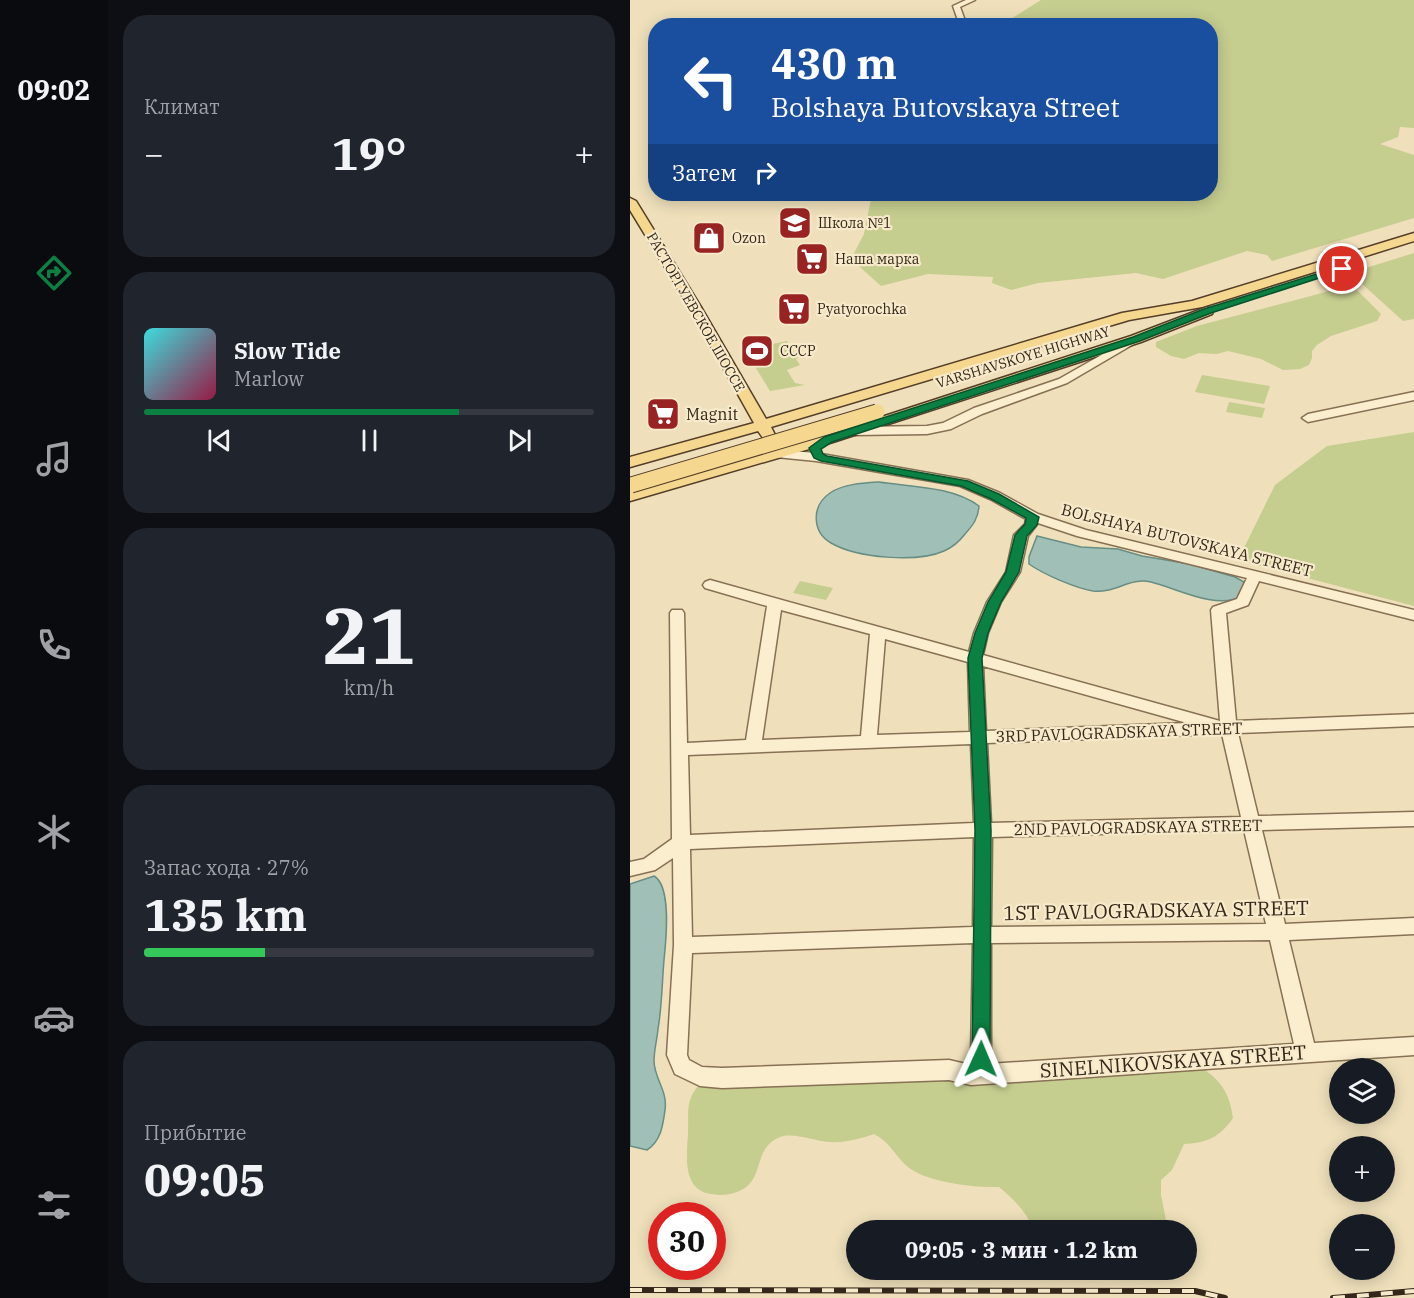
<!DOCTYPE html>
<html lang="ru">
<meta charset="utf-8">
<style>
:root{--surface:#171b24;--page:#20242c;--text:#f1f3f6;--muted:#9ea1a6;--line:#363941;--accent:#0b8043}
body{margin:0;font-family:"IBM Plex Serif",serif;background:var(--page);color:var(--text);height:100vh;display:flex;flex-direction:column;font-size:22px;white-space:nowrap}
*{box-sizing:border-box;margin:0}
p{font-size:20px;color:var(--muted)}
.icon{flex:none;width:33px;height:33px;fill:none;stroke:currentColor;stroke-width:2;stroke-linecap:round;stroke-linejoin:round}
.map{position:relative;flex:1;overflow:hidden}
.side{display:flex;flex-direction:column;gap:15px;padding:15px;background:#0d0f14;width:522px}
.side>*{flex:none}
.top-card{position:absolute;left:18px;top:18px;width:570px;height:183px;border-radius:24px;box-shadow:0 3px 15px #0003;background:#1a4fa0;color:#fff;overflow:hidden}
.buttons{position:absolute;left:699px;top:1058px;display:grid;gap:12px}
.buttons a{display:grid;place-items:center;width:66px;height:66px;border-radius:50%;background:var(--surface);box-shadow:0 3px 15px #0003;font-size:30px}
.speed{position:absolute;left:18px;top:1202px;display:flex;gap:12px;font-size:30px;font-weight:700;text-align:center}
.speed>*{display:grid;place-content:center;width:78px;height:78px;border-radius:50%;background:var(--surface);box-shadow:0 3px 15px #0003;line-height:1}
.speed .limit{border:9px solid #d22;background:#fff;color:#111}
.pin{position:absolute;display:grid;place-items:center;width:51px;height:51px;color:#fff;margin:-26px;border:3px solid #fff;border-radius:50%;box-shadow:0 2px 6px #0007}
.me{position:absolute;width:66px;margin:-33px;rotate:1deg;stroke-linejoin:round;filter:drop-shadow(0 0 4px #0008)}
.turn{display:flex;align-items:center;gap:21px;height:126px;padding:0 24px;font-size:27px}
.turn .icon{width:78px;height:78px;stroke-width:2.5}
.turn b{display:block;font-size:42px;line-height:51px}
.then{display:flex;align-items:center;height:57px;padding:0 24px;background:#0003;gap:12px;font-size:22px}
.big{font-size:45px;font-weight:800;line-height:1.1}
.side .card{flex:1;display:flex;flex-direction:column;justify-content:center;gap:9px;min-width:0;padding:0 21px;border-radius:24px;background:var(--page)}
.side .dial{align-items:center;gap:0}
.dial b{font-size:78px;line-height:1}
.song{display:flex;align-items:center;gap:18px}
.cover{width:72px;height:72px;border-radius:9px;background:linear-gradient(135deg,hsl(180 70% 55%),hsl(340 70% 35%))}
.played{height:6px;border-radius:3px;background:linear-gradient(90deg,var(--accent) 70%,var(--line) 70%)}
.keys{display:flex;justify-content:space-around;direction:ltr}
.heat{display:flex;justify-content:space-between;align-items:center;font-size:33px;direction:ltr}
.charge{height:9px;border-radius:4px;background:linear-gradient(90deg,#34c759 27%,var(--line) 0)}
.trip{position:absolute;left:216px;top:1220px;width:351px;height:60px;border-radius:30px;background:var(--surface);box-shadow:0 3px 15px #0003;font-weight:800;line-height:60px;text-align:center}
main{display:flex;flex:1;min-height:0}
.dock{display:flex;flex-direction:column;width:108px;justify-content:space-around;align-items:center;background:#090b0e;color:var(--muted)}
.dock .icon{width:42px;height:42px}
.dock .current{color:var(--accent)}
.dock b{font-size:27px;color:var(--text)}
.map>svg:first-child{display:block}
.green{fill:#c5cd8f}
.water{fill:#a0c0b7;stroke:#678d84;stroke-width:1.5}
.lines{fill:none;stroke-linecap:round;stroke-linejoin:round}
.minor-casing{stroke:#877054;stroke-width:3}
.major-casing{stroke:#543e29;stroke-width:3}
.minor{fill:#faeece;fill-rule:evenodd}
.major{fill:#f6d790;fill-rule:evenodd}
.rail-casing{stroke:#35281a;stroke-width:6}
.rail{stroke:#f7eacb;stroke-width:4;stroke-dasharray:12;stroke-linecap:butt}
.major-bridge-casing{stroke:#543e29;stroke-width:17;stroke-linecap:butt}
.major-bridge{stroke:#f6d790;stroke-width:15}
.route{fill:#0b8043;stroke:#07532c;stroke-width:1.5}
.labels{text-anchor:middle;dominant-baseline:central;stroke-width:4.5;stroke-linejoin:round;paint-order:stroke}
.far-poi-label{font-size:14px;fill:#35281a;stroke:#f7eacb;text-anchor:start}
.far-street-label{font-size:14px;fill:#35281a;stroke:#f7eacb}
.poi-label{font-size:16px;fill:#35281a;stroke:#f7eacb;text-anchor:start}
.street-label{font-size:16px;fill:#35281a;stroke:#f7eacb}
.near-street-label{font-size:20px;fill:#35281a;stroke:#f7eacb}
</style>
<main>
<nav class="dock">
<b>09:02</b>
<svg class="icon current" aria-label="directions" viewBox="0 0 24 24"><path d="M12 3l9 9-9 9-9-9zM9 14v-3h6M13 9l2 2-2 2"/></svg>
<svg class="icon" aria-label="music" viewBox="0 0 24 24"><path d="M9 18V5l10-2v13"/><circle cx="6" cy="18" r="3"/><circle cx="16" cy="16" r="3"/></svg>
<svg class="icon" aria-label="phone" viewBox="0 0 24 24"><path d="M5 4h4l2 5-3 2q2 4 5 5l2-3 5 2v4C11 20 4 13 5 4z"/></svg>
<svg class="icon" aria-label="climate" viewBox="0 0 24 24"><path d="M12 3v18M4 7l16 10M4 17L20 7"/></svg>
<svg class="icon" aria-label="car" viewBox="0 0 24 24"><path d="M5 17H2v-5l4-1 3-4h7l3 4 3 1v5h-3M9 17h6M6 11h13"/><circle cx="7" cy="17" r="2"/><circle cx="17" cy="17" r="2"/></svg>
<svg class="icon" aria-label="filters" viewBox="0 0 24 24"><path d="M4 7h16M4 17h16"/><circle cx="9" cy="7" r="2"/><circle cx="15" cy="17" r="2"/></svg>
</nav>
<section class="side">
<div class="card"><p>Климат</p>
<div class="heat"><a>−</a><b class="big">19°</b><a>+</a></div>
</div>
<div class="card">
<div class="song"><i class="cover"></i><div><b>Slow Tide</b><p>Marlow</p></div></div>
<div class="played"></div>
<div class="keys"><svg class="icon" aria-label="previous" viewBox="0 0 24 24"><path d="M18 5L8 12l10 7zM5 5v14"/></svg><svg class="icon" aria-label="pause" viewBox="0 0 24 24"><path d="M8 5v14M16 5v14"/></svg><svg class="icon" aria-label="next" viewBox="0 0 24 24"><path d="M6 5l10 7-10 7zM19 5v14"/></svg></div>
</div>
<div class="card dial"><b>21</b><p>km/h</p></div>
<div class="card"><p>Запас хода · 27%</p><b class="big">135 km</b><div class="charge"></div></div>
<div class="card"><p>Прибытие</p><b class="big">09:05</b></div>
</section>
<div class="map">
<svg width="784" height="1298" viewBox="0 0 784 1298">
<rect width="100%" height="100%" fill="#efe0bb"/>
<g class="green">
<polygon points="411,0 784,0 784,128 770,127 768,137 750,144 784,155 784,218 642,261 637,255 617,251 533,279 506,273 408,283 381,290 362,283 363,277 298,274 251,286 221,259 234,234 242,194 580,194 580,26 371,25"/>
<polygon points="784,253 784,319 773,321 720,273"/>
<polygon points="722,285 751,314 747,321 701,336 687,345 682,351 682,358 679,365 670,369 653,370 631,359 598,351 587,354 569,353 554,359 541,356 526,347 526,342 567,326"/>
<polygon points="157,341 168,358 166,359 170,365 157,370 165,383 175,385 140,391 115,350"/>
<polygon points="572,375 640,386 634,404 565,392"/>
<polygon points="599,402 635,408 632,418 596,412"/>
<polygon points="784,432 784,606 608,560 645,485 697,446"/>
<polygon points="170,581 203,588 196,600 163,593"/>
<path d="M573,1069C592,1081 600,1095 603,1118C590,1137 577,1143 554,1144L542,1170L531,1180V1195L538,1230H402C400,1214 381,1197 369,1187C346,1188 295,1182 278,1167C264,1155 261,1143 244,1134C229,1139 215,1143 199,1142C184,1141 164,1132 150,1137C120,1149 138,1183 104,1193C95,1196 85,1195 76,1193C52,1185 57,1153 58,1133C59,1112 55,1102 68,1086L297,1079L336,1082Z"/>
<polygon points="418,1269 523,1269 508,1275 491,1277"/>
</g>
<g class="water">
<path d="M249,482C281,487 322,486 349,506C348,519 343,525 335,534C329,542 323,547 314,551C287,563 227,558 201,543C182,532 181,506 200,493C213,484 233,483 249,482Z"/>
<path d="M407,536L451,547L488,549L512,556L560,564L605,577L616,583L612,597C583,609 549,589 521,582C500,577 484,594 463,591C445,588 413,574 399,564V557Z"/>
<path d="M24,876C42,886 36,941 34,960C32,983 32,1006 28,1029C27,1040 24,1050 24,1061C24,1078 38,1091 35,1110C33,1125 31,1141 17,1150L0,1146V884Z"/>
</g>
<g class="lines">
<defs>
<g id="minor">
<polygon points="336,0 345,0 330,7 337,26 330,26 323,6"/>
<polygon points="503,337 509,340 507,342 437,383 352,414 321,429 297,434 224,435 218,431 224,427 297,426 313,423 344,408 429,379"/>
<polygon points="784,392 784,400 678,422 672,418 678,414"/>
<path d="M150,450L186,453L338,480L370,493L408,514L456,530L784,610V620L629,581L618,605L596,613L606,721L784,714V726L608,733L628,816L784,812V826L632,830L655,924L784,918V934L659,940L684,1043L784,1037V1055L341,1085L319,1080L92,1088L70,1086L45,1074L37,1055L44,945L43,858L25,870L0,876V862L14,859L42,839L40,613L42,610H52L54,613L57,743L116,740L137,606L75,588L73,585L75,582L80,580L339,652L344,633L357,602L376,572L384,535L395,524L396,519L360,499L330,486L186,461L146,457L144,454L146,451ZM408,523L447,536L617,578L607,599L583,607L581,610L590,721L353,655L358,633L371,602L390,572L398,536ZM151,610L240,634L231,736L132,740ZM255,639L338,662L340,732L247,735ZM353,666L557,723L356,731ZM592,734L611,817L361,823L357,743ZM341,744L344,823L60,835L58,755ZM614,830L636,924L361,927L362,837ZM344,837L343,927L62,937L60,849ZM640,940L664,1044L359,1064L361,1059V943ZM343,943L341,1057L336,1064L319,1060L92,1068L72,1067L59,1060L57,1055L62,953Z"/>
</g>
<g id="major">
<polygon points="0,198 6,201 71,307 136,419 492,313 562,301 784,233 784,241 572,307 499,320 141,427 145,435 143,438 133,438 128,431 0,467 0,457 124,423 59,307 0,210"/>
<polygon points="577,307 583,311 582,314 511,342 203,442 0,501 0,491 193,436 501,336"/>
</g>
</defs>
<use href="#minor" class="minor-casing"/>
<use href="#major" class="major-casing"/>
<use href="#minor" class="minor"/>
<use href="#major" class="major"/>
<defs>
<g id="rail">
<polyline points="0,1290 565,1291 595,1298"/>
<polyline points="703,1298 784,1291"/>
</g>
</defs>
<use href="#rail" class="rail-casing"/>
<use href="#rail" class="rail"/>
<defs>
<polyline id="major-bridge" points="1,485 247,412"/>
</defs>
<use href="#major-bridge" class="major-bridge-casing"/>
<use href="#major-bridge" class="major-bridge"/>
</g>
<polygon class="route" points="709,267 717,269 581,313 510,341 202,442 191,449 193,454 197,456 338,481 369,494 409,517 407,525 397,536 389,572 371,602 358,633 352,658 361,830 360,1059 358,1065 351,1068 345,1065 342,1059 345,830 338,658 345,633 358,602 376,572 385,535 395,524 396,518 361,499 331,486 191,461 184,458 179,448 194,437 503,337 574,309"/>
<defs>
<symbol id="school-square" viewBox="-11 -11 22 22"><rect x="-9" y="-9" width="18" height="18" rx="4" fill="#982322" stroke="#f7eacb"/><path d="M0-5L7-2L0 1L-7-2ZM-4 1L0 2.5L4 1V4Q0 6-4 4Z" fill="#fff"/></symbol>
<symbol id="shop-square" viewBox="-11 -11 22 22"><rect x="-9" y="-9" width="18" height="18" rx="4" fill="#982322" stroke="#f7eacb"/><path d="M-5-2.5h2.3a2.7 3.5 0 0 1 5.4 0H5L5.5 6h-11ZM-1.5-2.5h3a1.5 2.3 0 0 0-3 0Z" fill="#fff"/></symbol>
<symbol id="supermarket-square" viewBox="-11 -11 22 22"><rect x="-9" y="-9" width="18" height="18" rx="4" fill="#982322" stroke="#f7eacb"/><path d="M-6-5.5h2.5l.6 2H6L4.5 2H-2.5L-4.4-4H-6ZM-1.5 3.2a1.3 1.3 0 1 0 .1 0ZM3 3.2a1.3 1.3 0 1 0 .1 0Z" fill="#fff"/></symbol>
<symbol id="stadium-square" viewBox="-11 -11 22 22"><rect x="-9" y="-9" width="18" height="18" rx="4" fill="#982322" stroke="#f7eacb"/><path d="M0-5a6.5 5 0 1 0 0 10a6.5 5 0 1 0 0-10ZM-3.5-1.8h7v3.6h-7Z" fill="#fff"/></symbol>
</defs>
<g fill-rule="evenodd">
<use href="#school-square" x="146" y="204" width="38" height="38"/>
<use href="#shop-square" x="60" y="219" width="38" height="38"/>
<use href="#supermarket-square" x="163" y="240" width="38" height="38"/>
<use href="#supermarket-square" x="145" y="290" width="38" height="38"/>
<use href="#stadium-square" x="108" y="332" width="38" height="38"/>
<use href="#supermarket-square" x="14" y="395" width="38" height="38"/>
</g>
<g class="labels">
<g class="far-poi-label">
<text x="188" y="223">Школа №1</text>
<text x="102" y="238">Ozon</text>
<text x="205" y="259">Наша марка</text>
<text x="187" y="309">Pyatyorochka</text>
<text x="150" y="351">СССР</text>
</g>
<g class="far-street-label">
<text transform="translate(66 312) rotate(60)">РАСТОРГУЕВСКОЕ ШОССЕ</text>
<text transform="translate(393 357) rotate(-17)">VARSHAVSKOYE HIGHWAY</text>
</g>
<g class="poi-label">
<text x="56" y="414">Magnit</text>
</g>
<g class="street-label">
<text transform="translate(557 540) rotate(14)">BOLSHAYA BUTOVSKAYA STREET</text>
<text transform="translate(489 732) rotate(-2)">3RD PAVLOGRADSKAYA STREET</text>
<text transform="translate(508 827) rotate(-1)">2ND PAVLOGRADSKAYA STREET</text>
</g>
<g class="near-street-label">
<text transform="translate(526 910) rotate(-1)">1ST PAVLOGRADSKAYA STREET</text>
<text transform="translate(543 1061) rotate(-4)">SINELNIKOVSKAYA STREET</text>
</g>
</g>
</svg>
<div class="buttons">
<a><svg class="icon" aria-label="layers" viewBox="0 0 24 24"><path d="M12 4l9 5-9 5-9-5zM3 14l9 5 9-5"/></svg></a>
<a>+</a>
<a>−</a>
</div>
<div class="speed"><div class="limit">30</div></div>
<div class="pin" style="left:712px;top:269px;background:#d93025"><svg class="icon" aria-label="arrive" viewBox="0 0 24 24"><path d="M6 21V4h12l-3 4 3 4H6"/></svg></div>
<svg class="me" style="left:351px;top:1059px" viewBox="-20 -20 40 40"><path d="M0-17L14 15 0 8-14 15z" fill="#0b8043" stroke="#fff" stroke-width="4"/></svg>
<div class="trip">09:05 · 3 мин · 1.2 km</div>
<div class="top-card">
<div class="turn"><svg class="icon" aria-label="left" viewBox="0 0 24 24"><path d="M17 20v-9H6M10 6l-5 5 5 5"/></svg><div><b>430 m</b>Bolshaya Butovskaya Street</div></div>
<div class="then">Затем<svg class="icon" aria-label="right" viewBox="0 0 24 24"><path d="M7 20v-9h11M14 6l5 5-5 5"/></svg></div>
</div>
</div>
</main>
